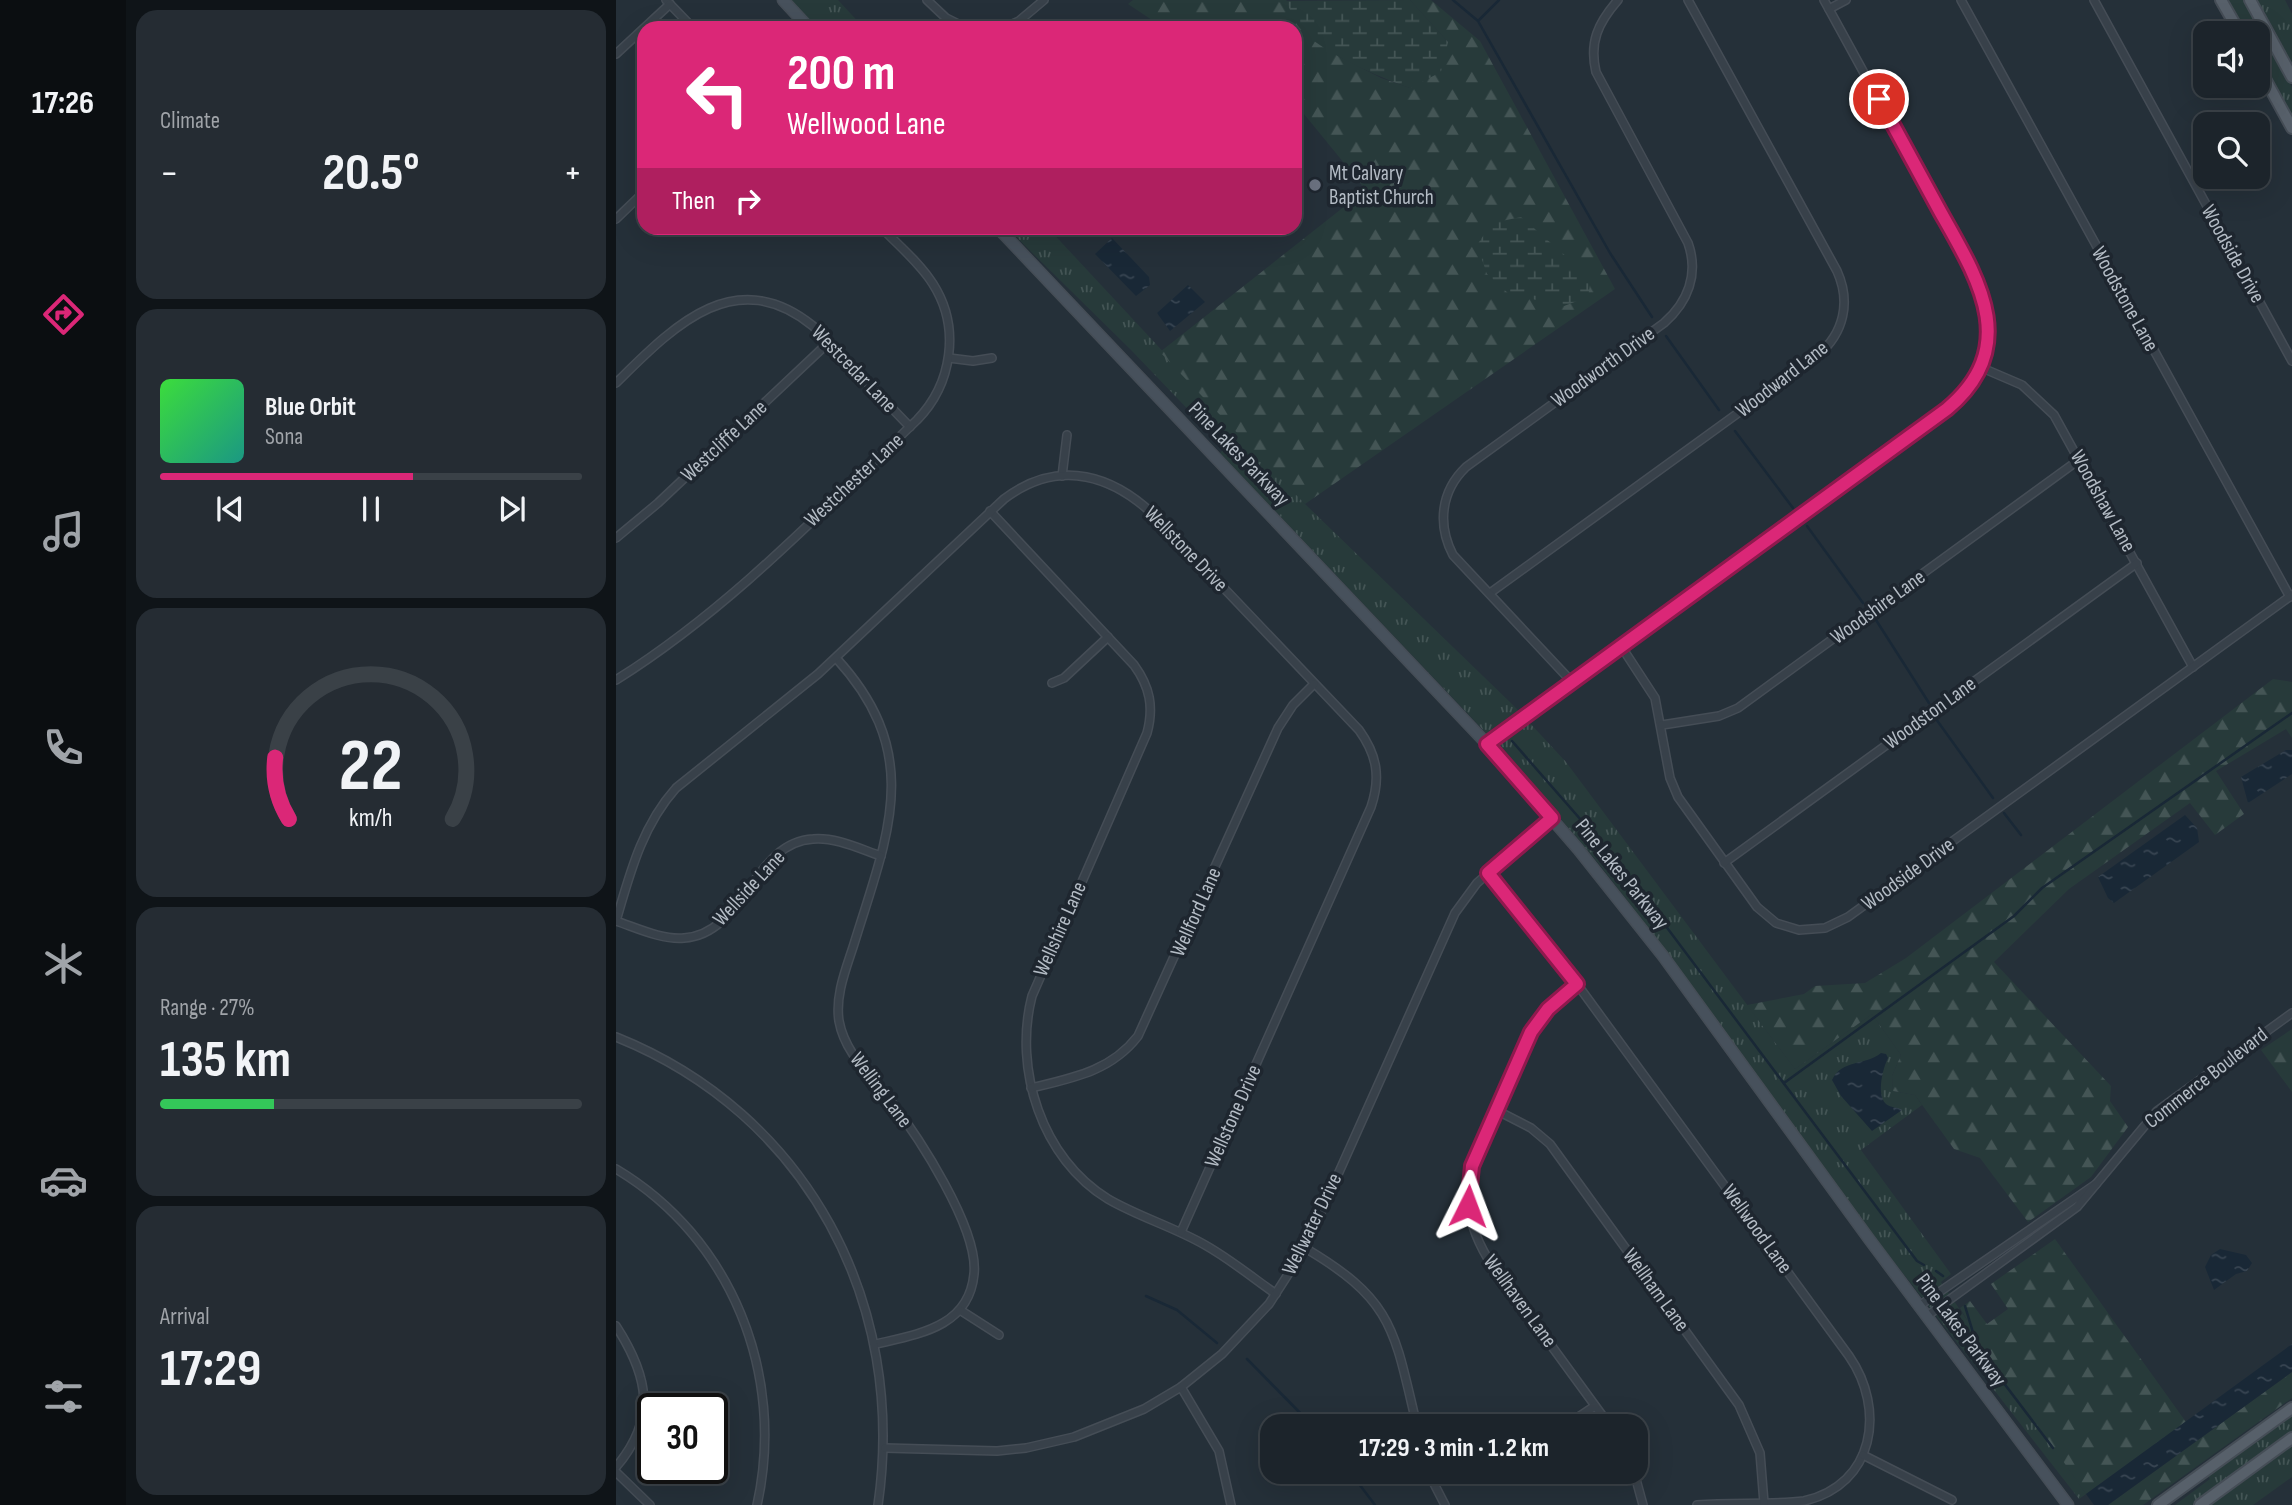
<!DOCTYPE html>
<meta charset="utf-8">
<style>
:root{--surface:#1c242b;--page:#252c33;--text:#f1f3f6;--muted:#a0a4a9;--line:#3a4147;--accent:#db2777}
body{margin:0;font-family:"Sofia Sans Condensed",sans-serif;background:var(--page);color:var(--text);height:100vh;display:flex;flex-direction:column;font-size:26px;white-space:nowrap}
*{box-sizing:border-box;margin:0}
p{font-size:23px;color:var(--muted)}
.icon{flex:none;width:38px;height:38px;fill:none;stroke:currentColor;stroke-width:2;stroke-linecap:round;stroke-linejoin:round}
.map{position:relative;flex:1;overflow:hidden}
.panel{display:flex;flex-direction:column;gap:10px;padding:10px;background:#0f1418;width:490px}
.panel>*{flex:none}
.top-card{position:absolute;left:21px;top:21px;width:665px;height:214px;border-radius:21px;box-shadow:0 7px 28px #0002,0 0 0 2px var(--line);background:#db2777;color:#fff;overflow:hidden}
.fabs{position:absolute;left:1577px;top:21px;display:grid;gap:14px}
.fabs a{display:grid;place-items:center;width:77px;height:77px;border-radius:14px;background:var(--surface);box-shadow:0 7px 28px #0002,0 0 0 2px var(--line);font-size:35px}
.speed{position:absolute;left:21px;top:1393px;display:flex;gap:14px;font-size:35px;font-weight:700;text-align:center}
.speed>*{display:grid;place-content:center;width:91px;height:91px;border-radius:50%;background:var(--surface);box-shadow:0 7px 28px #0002,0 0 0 2px var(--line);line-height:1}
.speed .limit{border:4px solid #111;border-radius:10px;background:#fff;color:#111}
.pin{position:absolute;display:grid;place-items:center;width:60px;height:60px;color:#fff;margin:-30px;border:4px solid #fff;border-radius:50%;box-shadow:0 2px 7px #0007}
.me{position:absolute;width:77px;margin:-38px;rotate:3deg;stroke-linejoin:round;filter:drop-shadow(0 0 5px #0008)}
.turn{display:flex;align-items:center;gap:24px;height:147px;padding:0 35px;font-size:32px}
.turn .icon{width:91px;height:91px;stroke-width:2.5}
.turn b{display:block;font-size:49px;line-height:60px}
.then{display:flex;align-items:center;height:66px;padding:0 35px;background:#0003;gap:14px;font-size:26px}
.big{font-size:52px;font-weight:700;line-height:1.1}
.panel .widget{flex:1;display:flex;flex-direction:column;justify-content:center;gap:10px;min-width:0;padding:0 24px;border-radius:21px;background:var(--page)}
.panel .dial{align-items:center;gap:0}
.dial svg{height:182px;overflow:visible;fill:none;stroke:var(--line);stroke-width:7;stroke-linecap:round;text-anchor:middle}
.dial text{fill:var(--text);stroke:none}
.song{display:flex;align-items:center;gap:21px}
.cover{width:84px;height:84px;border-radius:10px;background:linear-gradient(135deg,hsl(120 70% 55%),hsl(170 70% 35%))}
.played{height:7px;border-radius:4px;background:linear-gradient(90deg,var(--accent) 60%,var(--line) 60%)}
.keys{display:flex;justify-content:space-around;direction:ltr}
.heat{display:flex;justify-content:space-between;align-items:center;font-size:38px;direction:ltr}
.charge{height:10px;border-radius:5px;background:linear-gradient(90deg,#34c759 27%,var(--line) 0)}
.trip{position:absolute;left:644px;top:1414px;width:388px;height:70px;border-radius:21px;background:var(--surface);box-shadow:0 7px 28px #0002,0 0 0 2px var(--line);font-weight:700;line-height:70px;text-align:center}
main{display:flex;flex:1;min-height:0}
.dock{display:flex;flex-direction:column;width:126px;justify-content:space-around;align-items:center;background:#0b0e11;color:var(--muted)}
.dock .icon{width:49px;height:49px}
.dock .active{color:var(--accent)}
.dock b{font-size:32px;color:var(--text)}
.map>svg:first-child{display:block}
.grass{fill:url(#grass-tufts)}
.forest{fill:url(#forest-firs)}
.wetland{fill:url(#wetland-marsh)}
.water{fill:url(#water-ripples)}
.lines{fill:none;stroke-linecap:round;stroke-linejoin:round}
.stream{stroke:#192836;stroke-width:2.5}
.street-casing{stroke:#454d56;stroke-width:10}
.secondary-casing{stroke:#454d56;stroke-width:13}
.primary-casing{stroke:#454d56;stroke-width:14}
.street{stroke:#38414a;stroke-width:7}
.secondary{stroke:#47515c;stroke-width:10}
.primary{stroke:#57606a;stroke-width:10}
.route-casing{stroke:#8e194d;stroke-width:18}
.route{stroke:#db2777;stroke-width:12}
.worship-dot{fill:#6b7280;stroke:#1e262f;stroke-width:2.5}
.labels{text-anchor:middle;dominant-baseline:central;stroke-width:7;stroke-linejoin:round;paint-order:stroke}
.poi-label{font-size:21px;fill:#b4bcc5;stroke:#1e262f;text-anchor:start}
.street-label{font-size:21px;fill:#b4bcc5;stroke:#1e262f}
</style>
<main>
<nav class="dock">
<b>17:26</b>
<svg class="icon active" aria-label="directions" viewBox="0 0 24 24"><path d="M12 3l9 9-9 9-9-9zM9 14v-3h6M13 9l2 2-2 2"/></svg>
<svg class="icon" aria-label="music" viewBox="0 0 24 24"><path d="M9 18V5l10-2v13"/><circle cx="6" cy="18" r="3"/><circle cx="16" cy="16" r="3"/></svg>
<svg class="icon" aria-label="phone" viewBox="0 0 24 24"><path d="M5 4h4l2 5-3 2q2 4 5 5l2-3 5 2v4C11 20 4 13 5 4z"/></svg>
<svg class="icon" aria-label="climate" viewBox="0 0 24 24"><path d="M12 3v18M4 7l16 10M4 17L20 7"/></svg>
<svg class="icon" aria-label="car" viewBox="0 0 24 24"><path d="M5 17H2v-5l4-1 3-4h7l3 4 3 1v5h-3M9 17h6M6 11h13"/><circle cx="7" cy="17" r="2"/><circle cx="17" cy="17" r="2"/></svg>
<svg class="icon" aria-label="filters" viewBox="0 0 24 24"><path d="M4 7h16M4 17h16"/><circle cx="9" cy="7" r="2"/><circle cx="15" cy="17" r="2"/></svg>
</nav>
<section class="panel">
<div class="widget"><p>Climate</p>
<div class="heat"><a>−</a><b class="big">20.5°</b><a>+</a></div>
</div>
<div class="widget">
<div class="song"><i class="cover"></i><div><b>Blue Orbit</b><p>Sona</p></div></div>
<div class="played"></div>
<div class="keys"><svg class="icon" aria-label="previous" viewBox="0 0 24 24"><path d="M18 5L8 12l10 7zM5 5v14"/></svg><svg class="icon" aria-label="pause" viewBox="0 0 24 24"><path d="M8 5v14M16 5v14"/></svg><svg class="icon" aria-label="next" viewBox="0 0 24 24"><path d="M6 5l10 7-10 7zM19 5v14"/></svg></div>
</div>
<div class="widget dial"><svg viewBox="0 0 100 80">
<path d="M14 69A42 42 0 1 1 86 69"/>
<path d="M14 69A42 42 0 0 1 8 42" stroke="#db2777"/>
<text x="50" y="56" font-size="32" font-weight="700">22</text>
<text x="50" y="72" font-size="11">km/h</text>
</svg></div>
<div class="widget"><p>Range · 27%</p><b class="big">135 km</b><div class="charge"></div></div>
<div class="widget"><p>Arrival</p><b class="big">17:29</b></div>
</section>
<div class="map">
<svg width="1676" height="1505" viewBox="0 0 1676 1505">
<defs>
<pattern id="grass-tufts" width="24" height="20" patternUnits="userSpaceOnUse" patternTransform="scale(1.75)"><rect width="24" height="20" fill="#273a3a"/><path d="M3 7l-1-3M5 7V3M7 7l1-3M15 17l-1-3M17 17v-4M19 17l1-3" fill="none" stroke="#455"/></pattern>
<pattern id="forest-firs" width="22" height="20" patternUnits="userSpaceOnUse" patternTransform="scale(1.75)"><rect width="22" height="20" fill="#273a3a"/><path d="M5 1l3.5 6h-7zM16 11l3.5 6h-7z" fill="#455"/></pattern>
<pattern id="wetland-marsh" width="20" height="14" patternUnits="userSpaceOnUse" patternTransform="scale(1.75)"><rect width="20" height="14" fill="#273a3a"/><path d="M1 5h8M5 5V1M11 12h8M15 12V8" fill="none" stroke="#455"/></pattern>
<pattern id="water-ripples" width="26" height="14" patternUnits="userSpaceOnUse" patternTransform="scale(1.75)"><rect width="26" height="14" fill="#192836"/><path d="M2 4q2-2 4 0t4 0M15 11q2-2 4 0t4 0" fill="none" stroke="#384552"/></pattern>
</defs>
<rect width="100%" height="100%" fill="#253039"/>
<g class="grass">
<polygon points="175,0 222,0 248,28 202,28"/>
<polygon points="1611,0 1628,0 1676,87 1676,118 1642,55 1642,33 1630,33"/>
<polygon points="1641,0 1669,0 1676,14 1676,64"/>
<polygon points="391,228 432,228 689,504 897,705 950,762 1179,1069 1256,1014 1285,1055 1276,1076 1277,1091 1299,1095 1306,1105 1245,1150 1335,1274 1325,1282 1470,1494 1463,1499 1258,1236 1060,964 983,864 890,754 604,453 609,448 515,350"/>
<polygon points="1676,1414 1676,1432 1576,1505 1559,1505 1594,1479 1592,1475"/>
<polygon points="1676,1444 1676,1477 1637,1505 1592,1505"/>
</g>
<g class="forest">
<polygon points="517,0 670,0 722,56 765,78 794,88 832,42 794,0 815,0 864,41 999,289 689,504 544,352 743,195 746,185 679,103 679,28 548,28 512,4"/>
<polygon points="1657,679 1676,682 1676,738 1670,729 1600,771 1628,814 1599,835 1574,803 1453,889 1378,962 1495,1086 1494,1101 1512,1127 1475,1177 1412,1222 1364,1158 1338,1149 1299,1095 1277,1091 1276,1076 1285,1055 1256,1014 1179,1069 1131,1005 1188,994 1199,986 1249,983 1290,958"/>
<polygon points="1676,1029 1676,1092 1645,1050"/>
<polygon points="1439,1239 1570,1422 1470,1494 1368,1348 1344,1308 1354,1301 1371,1324 1392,1309 1375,1284"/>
<polygon points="1676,1372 1676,1398 1527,1505 1492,1505"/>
</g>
<g class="wetland">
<path d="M794,0L832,42L825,72L794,88C765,78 701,51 682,26C677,19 674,9 670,1Z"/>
<polygon points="905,217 975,278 972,297 948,306 893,294 871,274 861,245 876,223"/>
</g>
<g class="water">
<polygon points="496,238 533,277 534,285 520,296 479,254"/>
<polygon points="572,285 589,302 554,331 541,313"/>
<polygon points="1670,750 1676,750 1676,774 1632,803 1625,777"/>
<polygon points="1569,815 1581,828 1583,842 1498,903 1492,898 1482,877"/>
<path d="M1265,1053L1270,1054L1272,1058C1267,1068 1260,1094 1270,1104C1275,1108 1281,1107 1286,1110L1256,1131L1225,1096L1216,1080C1226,1059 1249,1066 1265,1053Z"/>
<polygon points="1604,1249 1630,1255 1636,1263 1631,1271 1620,1274 1598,1290 1589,1267 1595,1255"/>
<polygon points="1676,1344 1676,1372 1492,1505 1478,1505 1470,1494"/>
</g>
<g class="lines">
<g class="stream">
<polyline points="837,0 862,21 994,253 1036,317"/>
<polyline points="863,20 883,0"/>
<polyline points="1050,336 1103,410"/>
<polyline points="1119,431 1177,508"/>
<polyline points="1191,526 1247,603"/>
<polyline points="1260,620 1313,703"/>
<polyline points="1320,719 1377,798"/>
<polyline points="896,741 986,844 1046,921 1301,1261 1308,1265"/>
<polyline points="1388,813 1405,835"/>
<polyline points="1168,1083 1398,916 1426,888 1676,713"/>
<polyline points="1320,1271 1327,1276"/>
<polyline points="530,1296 561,1310 601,1343"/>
<polyline points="1349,1306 1362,1349 1437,1448"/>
<polyline points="631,1359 697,1426"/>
<polyline points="734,1472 759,1505"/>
</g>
<defs>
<g id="street">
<polyline points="50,0 77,28"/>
<polyline points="311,0 330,18 350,28"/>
<polyline points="1345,0 1674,597"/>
<polyline points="1478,0 1676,361"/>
<polyline points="1213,9 1230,0"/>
<polyline points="387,28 403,21 428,0"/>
<polyline points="0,54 54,4"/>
<polyline points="0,219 28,192"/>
<polyline points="333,358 357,361 376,358"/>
<polyline points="1364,367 1406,385 1438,415 1577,667"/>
<path d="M0,383C56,328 118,262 197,326L294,427"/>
<polyline points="446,476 451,435"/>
<path d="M374,511L518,665C534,687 538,707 531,733L416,996C397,1069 426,1159 492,1199C523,1217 558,1227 589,1245C614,1259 637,1278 660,1294"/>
<polyline points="0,538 42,503 213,342"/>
<path d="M874,593L1202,355C1228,333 1235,302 1221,271L1072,0"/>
<polyline points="1005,646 1039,698 1054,778 1062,797 1141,907 1160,923 1183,930 1209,928 1232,917 1676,595"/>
<path d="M220,658C309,755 272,834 238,944C230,969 219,995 223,1021C229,1054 255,1075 274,1100C302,1136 363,1229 358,1274C353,1327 303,1334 260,1344"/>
<path d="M0,680C112,610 206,511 301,420C336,384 345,328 317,284C304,263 283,246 266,228"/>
<path d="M956,682L837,555C821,524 825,491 850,467L1048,323C1072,302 1083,274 1072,243L980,72C973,42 982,23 1002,0"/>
<polyline points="436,683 448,678 492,637"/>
<polyline points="1046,725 1103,716 1122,708 1464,459"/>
<path d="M871,744L1331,409C1371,376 1381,328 1362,281L1208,0"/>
<polyline points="1108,863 1521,563"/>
<path d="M872,873L961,984L1233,1356C1270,1409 1259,1485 1188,1501C1154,1505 1116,1502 1081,1505"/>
<path d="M0,921C14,873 26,826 60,788L202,674L388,499C444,457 499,475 544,521L743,730C761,755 765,777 755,807L565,1232"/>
<path d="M0,921C21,928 46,940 68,938C129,934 137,842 197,839C220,837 244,849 265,856"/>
<path d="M961,984C948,994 935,1003 925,1016C907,1039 853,1160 852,1188C850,1214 859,1237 872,1259L994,1426"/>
<path d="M0,1037C192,1114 291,1304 262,1505"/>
<path d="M415,1088C457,1078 495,1071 522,1036L662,728L677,705L698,684"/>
<polyline points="880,1110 915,1128 934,1144 1123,1405 1144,1453 1148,1503"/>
<path d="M0,1169C116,1238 170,1375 141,1505"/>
<path d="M689,1248C779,1301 778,1331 801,1426"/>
<polyline points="1303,1306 1480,1184"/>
<polyline points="344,1310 383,1335"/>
<polyline points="1311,1316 1461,1207 1541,1111 1676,1013"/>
<path d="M0,1326C33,1377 41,1419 0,1467"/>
<polyline points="565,1387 603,1451 615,1505"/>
<polyline points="949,1426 979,1406"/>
<polyline points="269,1448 381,1451 410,1448 458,1437 528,1409 565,1387 606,1354 653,1304 689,1248 839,913 861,883 936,818"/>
<polyline points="1247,1455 1336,1500"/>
<polyline points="0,1472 34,1505"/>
<polyline points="812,1472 829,1505"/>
<polyline points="1018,1472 1027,1505"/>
</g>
<g id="secondary">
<polyline points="167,0 193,28"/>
<polyline points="382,228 871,744 962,849 1047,956 1253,1239 1452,1505"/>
</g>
<g id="primary">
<polyline points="1605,0 1624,33"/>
<polyline points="1634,0 1676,77"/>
<polyline points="1642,66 1676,128"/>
<polyline points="1542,1505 1676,1408"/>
<polyline points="1584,1505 1676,1438"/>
</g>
</defs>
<use href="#street" class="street-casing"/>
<use href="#secondary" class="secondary-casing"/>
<use href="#primary" class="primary-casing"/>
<use href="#street" class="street"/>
<use href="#secondary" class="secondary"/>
<use href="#primary" class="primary"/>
</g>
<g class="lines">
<defs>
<path id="route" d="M852,1206L856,1166L915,1032L932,1009L961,984L872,873L936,818L871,744L1331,409C1405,347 1363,280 1325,213C1304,175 1284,137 1263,99"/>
</defs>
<use href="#route" class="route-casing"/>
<use href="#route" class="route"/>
</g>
<circle class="worship-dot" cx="699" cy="185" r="7"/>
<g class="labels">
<g class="poi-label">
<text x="713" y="173">Mt Calvary<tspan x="713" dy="24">Baptist Church</tspan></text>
</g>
<g class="street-label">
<text transform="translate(1617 254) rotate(61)">Woodside Drive</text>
<text transform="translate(1509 299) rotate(61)">Woodstone Lane</text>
<text transform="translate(987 367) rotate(-36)">Woodworth Drive</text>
<text transform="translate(238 369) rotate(46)">Westcedar Lane</text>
<text transform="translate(1166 379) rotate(-38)">Woodward Lane</text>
<text transform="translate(108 441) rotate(-43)">Westcliffe Lane</text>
<text transform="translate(623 454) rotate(46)">Pine Lakes Parkway</text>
<text transform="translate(238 480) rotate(-43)">Westchester Lane</text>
<text transform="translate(1487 501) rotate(61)">Woodshaw Lane</text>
<text transform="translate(570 549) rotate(46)">Wellstone Drive</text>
<text transform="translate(1262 607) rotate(-36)">Woodshire Lane</text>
<text transform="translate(1314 713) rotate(-36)">Woodston Lane</text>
<text transform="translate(1006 874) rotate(51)">Pine Lakes Parkway</text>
<text transform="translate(1292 874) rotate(-36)">Woodside Drive</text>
<text transform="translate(133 888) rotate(-47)">Wellside Lane</text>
<text transform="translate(580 912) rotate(-66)">Wellford Lane</text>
<text transform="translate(444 929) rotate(-66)">Wellshire Lane</text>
<text transform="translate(1590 1078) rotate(-38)">Commerce Boulevard</text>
<text transform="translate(265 1090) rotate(53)">Welling Lane</text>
<text transform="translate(617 1116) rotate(-66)">Wellstone Drive</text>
<text transform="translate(696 1224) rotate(-64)">Wellwater Drive</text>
<text transform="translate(1141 1229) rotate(54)">Wellwood Lane</text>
<text transform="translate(1040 1290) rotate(54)">Wellham Lane</text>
<text transform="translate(904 1301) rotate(54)">Wellhaven Lane</text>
<text transform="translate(1345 1330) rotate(53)">Pine Lakes Parkway</text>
</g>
</g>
</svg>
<div class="fabs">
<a><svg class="icon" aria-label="sound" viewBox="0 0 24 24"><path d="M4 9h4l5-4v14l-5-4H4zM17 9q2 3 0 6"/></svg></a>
<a><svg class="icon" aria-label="search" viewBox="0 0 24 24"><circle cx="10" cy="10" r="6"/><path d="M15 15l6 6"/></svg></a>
</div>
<div class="speed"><div class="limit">30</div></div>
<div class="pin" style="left:1263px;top:99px;background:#d93025"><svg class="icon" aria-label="arrive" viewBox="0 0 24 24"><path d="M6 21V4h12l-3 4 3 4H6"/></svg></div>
<svg class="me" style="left:852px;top:1206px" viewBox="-20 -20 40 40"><path d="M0-17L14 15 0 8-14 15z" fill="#db2777" stroke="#fff" stroke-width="4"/></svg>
<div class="trip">17:29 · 3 min · 1.2 km</div>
<div class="top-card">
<div class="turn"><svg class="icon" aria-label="left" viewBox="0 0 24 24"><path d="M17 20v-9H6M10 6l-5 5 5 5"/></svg><div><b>200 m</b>Wellwood Lane</div></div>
<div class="then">Then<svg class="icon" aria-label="right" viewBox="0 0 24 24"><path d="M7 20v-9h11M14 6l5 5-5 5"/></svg></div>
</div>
</div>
</main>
